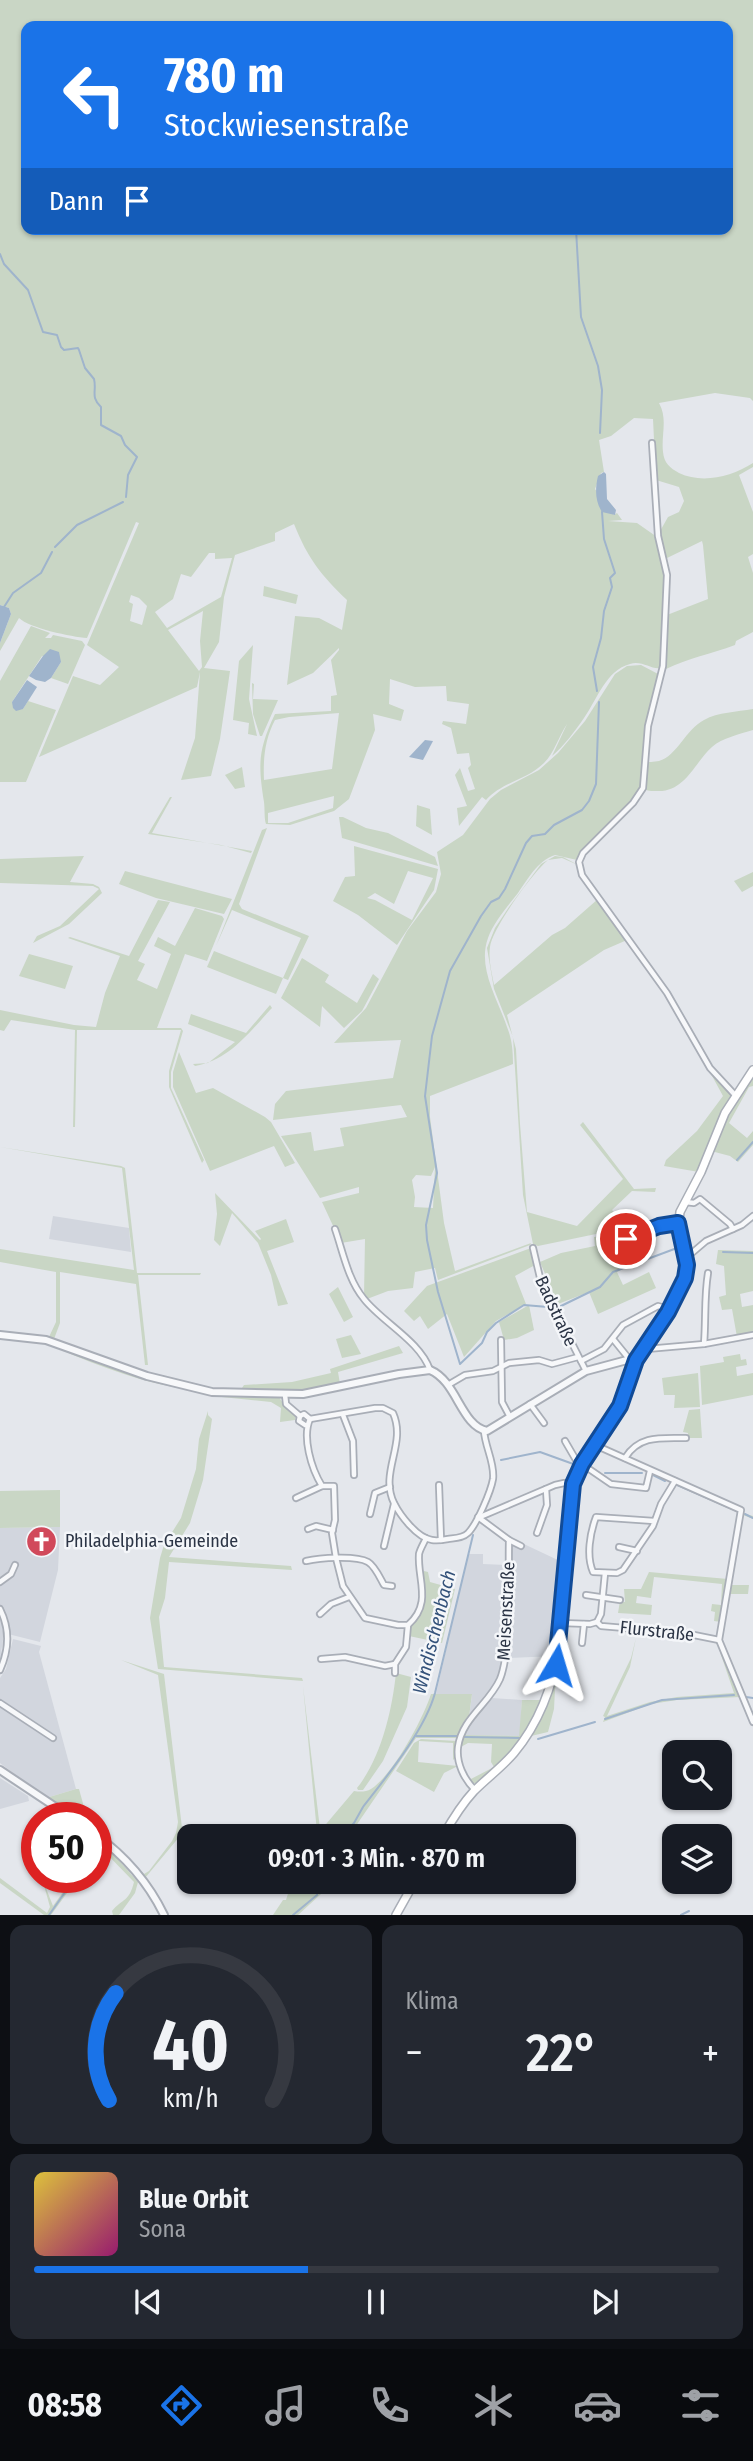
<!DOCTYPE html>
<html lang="de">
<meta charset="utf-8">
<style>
:root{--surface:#171b24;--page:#242831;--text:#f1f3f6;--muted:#9ea1a6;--line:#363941;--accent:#1a73e8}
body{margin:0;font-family:"Fira Sans Condensed",sans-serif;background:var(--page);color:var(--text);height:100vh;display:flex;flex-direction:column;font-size:26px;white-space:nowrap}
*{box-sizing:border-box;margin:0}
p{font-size:23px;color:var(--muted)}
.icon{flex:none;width:38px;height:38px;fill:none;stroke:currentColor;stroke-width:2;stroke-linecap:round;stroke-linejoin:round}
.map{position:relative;height:1915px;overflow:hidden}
.panel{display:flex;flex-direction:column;gap:10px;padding:10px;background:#0d0f14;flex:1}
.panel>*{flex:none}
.hud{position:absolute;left:21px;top:21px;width:712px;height:214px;border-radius:14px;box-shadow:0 2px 5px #0004;background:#1a73e8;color:#fff;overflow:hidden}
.tools{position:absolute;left:662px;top:1740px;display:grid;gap:14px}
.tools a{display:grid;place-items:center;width:70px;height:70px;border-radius:14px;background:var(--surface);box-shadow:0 2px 5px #0004;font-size:35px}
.speed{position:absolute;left:21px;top:1802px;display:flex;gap:14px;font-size:35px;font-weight:700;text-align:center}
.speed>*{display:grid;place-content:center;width:91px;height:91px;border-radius:50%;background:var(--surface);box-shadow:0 2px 5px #0004;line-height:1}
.speed .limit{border:10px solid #d22;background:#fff;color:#111}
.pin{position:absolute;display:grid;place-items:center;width:60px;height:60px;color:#fff;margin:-30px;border:4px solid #fff;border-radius:50%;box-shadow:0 2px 7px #0007}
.me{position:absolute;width:77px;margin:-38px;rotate:7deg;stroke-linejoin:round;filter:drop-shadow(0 0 5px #0008)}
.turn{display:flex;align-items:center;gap:24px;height:147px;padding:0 28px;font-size:32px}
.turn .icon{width:91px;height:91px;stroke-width:2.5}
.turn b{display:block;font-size:49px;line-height:60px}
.then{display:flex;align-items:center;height:66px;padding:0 28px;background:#0003;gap:14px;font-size:26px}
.big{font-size:52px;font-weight:600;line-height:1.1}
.panel .tile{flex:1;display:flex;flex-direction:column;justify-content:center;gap:10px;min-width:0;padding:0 24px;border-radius:14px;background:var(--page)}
.panel .dial{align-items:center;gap:0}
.dial svg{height:182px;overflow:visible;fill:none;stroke:var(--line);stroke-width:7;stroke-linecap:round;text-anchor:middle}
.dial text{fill:var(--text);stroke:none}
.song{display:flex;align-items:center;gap:21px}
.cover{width:84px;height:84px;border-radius:10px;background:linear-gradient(135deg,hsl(50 70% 55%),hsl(320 70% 35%))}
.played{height:7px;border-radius:4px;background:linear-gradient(90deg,var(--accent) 40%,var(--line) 40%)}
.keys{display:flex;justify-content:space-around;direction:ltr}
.heat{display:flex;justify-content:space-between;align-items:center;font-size:38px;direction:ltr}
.panel .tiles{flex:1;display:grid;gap:10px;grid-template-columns:1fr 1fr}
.tile:last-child{grid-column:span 2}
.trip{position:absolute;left:177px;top:1824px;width:399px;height:70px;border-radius:14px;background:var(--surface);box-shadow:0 2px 5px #0004;font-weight:600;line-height:70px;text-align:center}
.tab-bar{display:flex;height:112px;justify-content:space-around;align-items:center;background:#090b0e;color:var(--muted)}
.tab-bar .icon{width:49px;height:49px}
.tab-bar .on{color:var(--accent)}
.tab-bar b{font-size:32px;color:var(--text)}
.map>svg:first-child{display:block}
.built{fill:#d2d6de}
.green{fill:#c9d6c5;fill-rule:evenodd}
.water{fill:#9fb4cc}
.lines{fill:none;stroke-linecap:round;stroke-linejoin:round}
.stream{stroke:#9fb4cc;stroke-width:2}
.minor-casing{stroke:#a9aeb7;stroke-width:8}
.tertiary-casing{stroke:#a9aeb7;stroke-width:10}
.secondary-casing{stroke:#a9aeb7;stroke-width:10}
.minor{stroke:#f7f8fa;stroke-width:4.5}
.tertiary{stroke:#f7f8fa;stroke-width:6}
.secondary{stroke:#fff;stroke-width:7}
.route-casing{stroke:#114b97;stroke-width:18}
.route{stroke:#1a73e8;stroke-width:12}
.labels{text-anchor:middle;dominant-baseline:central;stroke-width:5;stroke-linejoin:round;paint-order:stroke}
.street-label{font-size:18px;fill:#2b3445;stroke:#f4f6f9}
.poi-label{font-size:18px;fill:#2b3445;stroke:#f4f6f9;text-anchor:start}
.water-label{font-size:19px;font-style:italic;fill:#34527a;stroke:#f4f6f9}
</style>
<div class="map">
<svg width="753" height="1915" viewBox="0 0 753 1915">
<rect width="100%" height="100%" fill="#e4e7ec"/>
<g class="built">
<polygon points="53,1216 129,1228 131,1252 49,1239"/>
<polygon points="60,1527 58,1570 40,1642 4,1633 0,1660 0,1528"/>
<polygon points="507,1536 562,1562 555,1656 509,1658 503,1678 492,1698 522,1700 520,1736 459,1735 469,1717 472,1695 436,1694 462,1580 469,1554 483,1554 483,1564 506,1565"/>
<polygon points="13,1639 41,1646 39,1652 76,1789 46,1798 0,1763 0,1678 6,1669"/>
<polygon points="0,1778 28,1796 29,1801 0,1809"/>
</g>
<g class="green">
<path d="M0,0H753V401L750,398L715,393L659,403C668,419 661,435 663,452C664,463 670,468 679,473C702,484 731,477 753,463V467L739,475L753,512V554L748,557L753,573V632L736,641L735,645C711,654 688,658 666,669L664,668L667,615L708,599L703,545L702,541L665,559L659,533L668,517L679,512L684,501L679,487L656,480L653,419L634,418L611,436L599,440L604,472L601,473L595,489L614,515L617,513L622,520L608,521L637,523L657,537L667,576L661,668C651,670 642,660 630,664C606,670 597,700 584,718C575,731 564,746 552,756L567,724C559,736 554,753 544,763C527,780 502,782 486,800L482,797L459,826L457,808L467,806L455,775L460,768L468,791L475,789L468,768L471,765L469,753L457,754L451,728L442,724L443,721L466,724L469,704L447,701L446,686L415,687L390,679L389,704L404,710L401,721L373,714L375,730L349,799L334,811L290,825L266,824C264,818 265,810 264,802C258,764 258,750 275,714L331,711V696L337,695L331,660L339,650V648L313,673L287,685L295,616L319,618L342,630L347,600C321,575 308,559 294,524L275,533V541L235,555L224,597L219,642L204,668L230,671L220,739L211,776L181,780L195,738L200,672L197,687L39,757L73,676L100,685L119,667L87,645L139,523L136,522L87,638C72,637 29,628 19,618L0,651V643L11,614L9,608L0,605ZM26,26H728V229H26ZM209,553H215V559L232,558L221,597L167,628L155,612L173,599L181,574L191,577ZM131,595L139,598L147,606L142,625L130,621L133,604L129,602ZM203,611L200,641L202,667L199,671L168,630ZM339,713L332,769L264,780C263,758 265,739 275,720L289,717ZM334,796L333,808L288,823H268V813Z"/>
<polygon points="264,586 298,595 296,604 263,596"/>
<polygon points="31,626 50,633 45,638 51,638 53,635 82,641 85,645 68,684 51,678 61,662 42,656 12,702 23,709 28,701 56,710 26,782 0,782 0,681"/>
<polygon points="253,645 249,699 257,736 248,734 249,723 233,720 239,661"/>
<path d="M641,665L660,675L648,718L643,762C648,762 654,762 659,761C677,756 686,729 704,720C718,712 737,712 753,709V730C740,734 722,738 712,747C694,763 685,793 656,791C649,791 646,791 641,786L632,803L577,860L555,855C537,861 528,879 518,893C507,907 494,922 488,938C477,968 498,1000 507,1027C512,1039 513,1051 513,1064L430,1096V1117L444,1223L455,1271L531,1243L530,1245L438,1280L435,1268L415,1272L413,1288L388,1291L367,1299L364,1296L365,1239L341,1243L322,1202L359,1193V1187L320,1198L281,1136L311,1132L314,1151L344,1146L340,1128L407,1117L401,1105L273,1120L275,1104L286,1091L393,1078L401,1040L334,1043L366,1008L407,931L436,892L441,874L437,852L463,835L490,799L501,790L539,770L558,753L585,721L615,674L627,666ZM435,1167L433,1208L414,1207L415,1197L412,1180L416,1175L431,1176Z"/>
<polygon points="252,683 254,684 253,699 278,700 262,736 260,736 253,714"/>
<polygon points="242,767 245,787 235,789 225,775"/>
<polygon points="170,797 172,797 152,833 252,851 251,853 221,845 148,834"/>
<polygon points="417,805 430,809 432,835 416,826"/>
<polygon points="339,817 343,817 366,828 388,833 435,857 438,866 342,838"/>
<polygon points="267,828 239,904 242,909 309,936 288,980 283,978 276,994 207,967 214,951 283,978 301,938 232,910 216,946 262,830"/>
<path d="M354,846L438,869L434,890L397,945L358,915L333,901L345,877L355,876ZM408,871L433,878L412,920L375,900L367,898L375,893L394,904Z"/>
<polygon points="84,856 70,882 93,884 99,887 102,893 69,924 33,943 37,936 60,926 99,889 93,886 0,883 0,859"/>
<path d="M555,856L563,857L578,865L562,858L548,860C533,872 492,929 490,947C488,960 492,973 494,985L552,935L565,928L598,899L627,940L604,950L507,1015L516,1049L520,1124L527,1212L577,1226L623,1179L580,1125L583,1122L634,1189L656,1188L655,1192L632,1191L612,1210L623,1222L633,1213L637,1235L625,1238L596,1234L538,1246L533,1244L523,1195L513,1037L494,989L487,948L495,928L509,907L541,864Z"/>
<polygon points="125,871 232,899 224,914 156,898 119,884"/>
<polygon points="753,872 753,886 742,892 734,881"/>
<polygon points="158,900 170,902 138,961 145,964 137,980 157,989 171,954 154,946 158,937 175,946 195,908 222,916 224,919 207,961 185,954 157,1028 181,1028 183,1031 171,1072 171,1088 204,1160 202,1163 169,1087 169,1071 181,1030 77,1030 75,1127 73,1127 75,1030 11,1020 4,1031 0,1030 0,1010 74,1025 96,1027 105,993 120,956 68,938 70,937 129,956"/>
<polygon points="29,954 73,966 65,989 19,976"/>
<polygon points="302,958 329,975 325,982 357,1003 373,974 379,979 362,1011 344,1028 322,1006 320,1027 281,998"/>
<path d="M270,1005L272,1008L270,1010C249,1033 228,1061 195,1066L193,1064L208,1063L235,1042L188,1024L191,1014L246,1033Z"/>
<polygon points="686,1028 709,1068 731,1094 731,1098 699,1172 664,1166 666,1160 697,1131 723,1096"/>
<polygon points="179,1052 196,1093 213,1088 265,1117 271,1122 295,1163 285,1167 274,1146 210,1171 173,1087 173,1072"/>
<polygon points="753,1074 753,1086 749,1087 729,1123 747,1138 753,1131 753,1145 738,1162 730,1156 711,1151 727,1113"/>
<polygon points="0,1147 121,1166 125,1168 137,1273 201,1273 200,1275 138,1275 148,1365 145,1365 136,1284 60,1272 60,1323 54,1339 49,1337 56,1322 56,1272 0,1262 0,1249 134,1270 122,1168"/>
<polygon points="215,1193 260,1240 261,1239 255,1231 286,1219 294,1242 267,1251 288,1304 278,1306 271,1275 258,1243 232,1213 220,1246 214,1240 217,1214"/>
<polygon points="603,1236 629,1240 630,1265 617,1272 623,1285 649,1272 656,1288 598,1314 589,1292 558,1304 540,1262 561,1253 595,1246 594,1237"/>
<polygon points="531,1248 535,1265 515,1276 526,1304 496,1321 464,1357 447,1314 428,1329 420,1316 414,1321 404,1311 427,1286"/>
<polygon points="718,1250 753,1251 753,1291 740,1294 742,1307 753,1305 753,1334 737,1337 732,1309 722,1310 719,1297 726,1295 724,1266 716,1264"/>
<polygon points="338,1287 353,1317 344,1322 329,1294"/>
<polygon points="529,1305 534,1330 517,1338 504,1340 499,1322"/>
<polygon points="351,1335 361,1354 342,1358 336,1339"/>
<polygon points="399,1346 403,1353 338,1372 340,1384 305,1391 240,1391 244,1385 292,1382 331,1373 330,1369"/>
<path d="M63,1348L87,1359L191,1390C146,1384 101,1367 59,1349Z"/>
<polygon points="740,1354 741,1360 746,1359 747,1365 736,1367 737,1376 753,1373 753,1395 702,1405 700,1366 724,1362 723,1357"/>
<polygon points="698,1373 700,1407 674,1408 675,1395 664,1395 662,1378"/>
<polygon points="215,1394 279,1397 284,1405 296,1416 295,1420 280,1422 281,1408 271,1402 212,1396"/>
<polygon points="700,1409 702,1438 688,1438 688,1433 683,1432 689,1410"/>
<polygon points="208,1411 208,1415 212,1419 203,1480 190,1523 169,1557 291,1566 292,1570 169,1562 165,1598 159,1617 164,1667 302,1678 303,1681 158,1669 150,1618 160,1558 164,1545 181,1518 196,1469 199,1439"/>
<polygon points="60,1490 60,1527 0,1528 0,1491"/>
<polygon points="743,1513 753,1516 753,1519 743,1515 731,1585 749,1585 748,1594 730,1594 729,1589"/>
<polygon points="424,1571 428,1572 430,1582 455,1589 442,1643 409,1636 410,1628 424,1599"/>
<polygon points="649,1572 728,1579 721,1622 714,1621 715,1612 711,1611 712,1604 721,1605 722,1584 654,1577 651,1598 637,1596 636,1603 652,1605 651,1615 618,1613 620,1601 625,1602 624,1589 641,1589"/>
<polygon points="636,1638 630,1667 607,1716 650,1702 677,1697 734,1693 720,1652 723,1652 740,1697 677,1700 651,1704 603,1722 605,1717 603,1716 631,1658"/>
<polygon points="560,1655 566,1655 555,1689 554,1709 548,1732 531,1736 529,1735"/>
<polygon points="121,1660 164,1674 182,1828 180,1836 145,1878 96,1833 96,1830 112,1842 144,1874 149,1871 172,1841 176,1833 178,1822 158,1675"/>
<path d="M396,1673L411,1677L407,1707L383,1761L363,1790H358L357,1788C381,1758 392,1711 396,1673Z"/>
<polygon points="303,1686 320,1829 317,1832"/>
<path d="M431,1694H472L469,1717L458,1738H416L349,1836H316L354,1791C360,1792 366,1792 371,1789C393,1775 423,1719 431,1694Z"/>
<polygon points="522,1700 543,1700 522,1739 512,1752 480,1783 472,1783 469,1780 494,1767 491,1762 492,1744 468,1743 459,1748 463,1735 519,1736"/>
<polygon points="421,1739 457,1741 456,1757 453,1760 453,1743 419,1741 418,1762 458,1766 444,1773 434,1792 396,1771 414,1743"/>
<polygon points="76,1789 79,1789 87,1818 75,1818 46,1798"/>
<path d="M96,1842L116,1857L138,1882L135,1893L119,1915H113L112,1911C123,1898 129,1902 134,1882L103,1850L96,1857Z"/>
<polygon points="0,1878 47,1913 50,1907 42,1878 53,1906 73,1878 78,1878 51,1915 44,1915 0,1883"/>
<polygon points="292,1881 325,1881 321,1894 298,1915 273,1915 283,1900 286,1900"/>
</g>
<g class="water">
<path d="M604,472L606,474L607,499L616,510L615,515L602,512C595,501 595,489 598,476Z"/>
<polygon points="0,605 9,608 11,614 0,643"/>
<polygon points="50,649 59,652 61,662 51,678 45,682 36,680 29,676 43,656"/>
<polygon points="27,680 37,687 23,709 16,711 13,708 12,702"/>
<polygon points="425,740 433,741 423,760 409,757"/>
</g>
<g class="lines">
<g class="stream">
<polyline points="576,229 581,317 598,366 602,390 600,433"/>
<path d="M0,254L4,264L28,290L43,332L57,335L61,347L64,350L78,348L79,350L85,368L94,379C97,391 90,397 101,407V425L121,436L125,445L137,457L128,475L126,497"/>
<polyline points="55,547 77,525 123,502"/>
<polyline points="4,607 13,593 41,573 52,552"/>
<polyline points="597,691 593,667 601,638 604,611 612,587 610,578 615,573 604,539 602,512"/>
<polyline points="737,1160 753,1142"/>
<polyline points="723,1252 753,1253"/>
<polyline points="561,1306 600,1287 613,1272 677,1248"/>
<polyline points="548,1307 524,1305 496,1323 487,1332 482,1343 460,1364 438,1292 427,1240 426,1225 437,1173 425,1096 432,1036 450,971 481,916 491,902 499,898 505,889 526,843 532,836 545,834 554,825 582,810 589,801 596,784 599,702"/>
<polyline points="501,1460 540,1452 576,1465"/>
<polyline points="605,1473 642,1473"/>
<polyline points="653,1475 665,1481"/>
<polyline points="675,1484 737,1511"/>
<polyline points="745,1514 753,1518"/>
<polyline points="746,1697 753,1698"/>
<polyline points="605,1719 662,1700 734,1695"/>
<polyline points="416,1736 457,1736"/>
<polyline points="464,1737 520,1738"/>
<polyline points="538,1739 595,1722"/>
<path d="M342,1836L354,1823L363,1807C387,1776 425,1730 435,1693L473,1535"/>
<polyline points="96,1855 102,1848"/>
<polyline points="49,1915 75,1878"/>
<polyline points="293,1915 317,1895 318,1881"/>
<polyline points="681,1915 689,1911"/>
</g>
<defs>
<g id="minor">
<polyline points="652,443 658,536 667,575 663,666 648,726 643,788 633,803 583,853 579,862 582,875 667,993 710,1068 735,1095"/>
<polyline points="685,1202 694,1203 700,1199 730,1224 733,1229"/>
<path d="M335,1229C343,1252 348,1280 364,1299C382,1322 420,1341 430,1370"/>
<path d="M624,1239C643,1236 658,1225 678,1223"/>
<polyline points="533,1248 541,1282 586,1371"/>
<polyline points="686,1258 706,1241 742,1225 753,1216"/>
<polyline points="613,1339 630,1360"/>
<polyline points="501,1340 502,1402 510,1417"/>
<path d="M704,1344C706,1320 704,1297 708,1273"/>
<polyline points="643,1347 647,1349 704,1344 753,1335"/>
<polyline points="581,1361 604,1349 623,1325 658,1306 669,1309"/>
<polyline points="448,1385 465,1375 493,1371 509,1363 539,1360 552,1364 578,1357"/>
<polyline points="285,1395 286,1404 300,1416"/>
<polyline points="530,1404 544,1423"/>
<polyline points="343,1415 353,1441 354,1475"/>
<path d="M310,1419L375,1408H383L393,1413C407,1444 379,1472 394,1503C400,1515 417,1538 432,1540C437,1541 443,1540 448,1539C455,1538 463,1538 468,1533C477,1524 491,1491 493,1479C495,1463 485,1447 484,1431"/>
<path d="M305,1425L299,1421L300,1416L304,1414L310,1419C302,1437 311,1468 322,1486H334L335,1520L332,1533L336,1558L343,1586L365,1618L398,1625H408"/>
<polyline points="565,1441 576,1460 611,1484 646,1488 650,1471"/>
<polyline points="595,1445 741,1510 719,1640 753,1722"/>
<path d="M625,1458C639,1435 661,1438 686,1438"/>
<polyline points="439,1485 441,1540"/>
<polyline points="296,1498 322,1486"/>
<polyline points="370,1514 375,1493 390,1487"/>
<polyline points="480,1517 555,1485 564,1483 573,1484"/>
<path d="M654,1521L596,1517C590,1533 586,1556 593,1572L617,1573L623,1570L653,1526L661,1504L675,1481"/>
<polyline points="308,1529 316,1526 333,1530"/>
<polyline points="537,1533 547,1505 546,1489"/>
<polyline points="509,1540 521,1546"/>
<polyline points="384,1546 394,1504"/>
<polyline points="619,1547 637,1551"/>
<path d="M306,1561C319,1558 356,1555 368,1562C375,1566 380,1578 384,1585L392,1586"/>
<polyline points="0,1582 11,1574 15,1565"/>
<polyline points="586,1595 620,1600"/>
<path d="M0,1609C10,1629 9,1650 0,1670"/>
<polyline points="320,1614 331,1604 349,1597"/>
<polyline points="597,1622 601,1626 684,1633 719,1640"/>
<polyline points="597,1622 601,1614 605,1573"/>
<polyline points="561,1623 590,1624 597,1622"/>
<polyline points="582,1643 584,1624"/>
<polyline points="321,1659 345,1657 385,1666 395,1664"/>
<path d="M395,1673V1664L406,1647L408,1625C433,1603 417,1579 419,1554C420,1549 424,1543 426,1538"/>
<polyline points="0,1703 53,1738"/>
<path d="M475,1790C464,1779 456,1763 458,1747C462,1718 489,1704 500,1679C512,1649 508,1575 509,1540L478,1517"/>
</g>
<g id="tertiary">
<path d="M0,1335L46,1340L147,1376L212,1392L303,1394L399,1374L430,1370C457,1381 461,1426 487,1431L586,1371L627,1360H636"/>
<polyline points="0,1770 72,1818"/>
<path d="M96,1835C125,1856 148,1882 164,1915"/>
</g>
<g id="secondary">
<path d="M443,1836C452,1820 462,1804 474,1791C487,1778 502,1767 514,1753C540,1722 554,1681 560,1643L570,1497L573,1484L582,1464L620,1406L636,1360L669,1310L685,1278L687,1265L678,1231L680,1212L701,1172L725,1113L753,1070"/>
<polyline points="396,1915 415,1881"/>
</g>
</defs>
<use href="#minor" class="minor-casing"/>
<use href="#tertiary" class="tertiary-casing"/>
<use href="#secondary" class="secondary-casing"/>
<use href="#minor" class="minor"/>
<use href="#tertiary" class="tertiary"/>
<use href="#secondary" class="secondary"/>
</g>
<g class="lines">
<defs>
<polyline id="route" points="556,1665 573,1484 582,1464 620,1406 636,1360 668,1312 685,1278 687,1265 678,1223 659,1226 626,1239"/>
</defs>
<use href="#route" class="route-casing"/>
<use href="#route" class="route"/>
</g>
<defs>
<symbol id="church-disc" viewBox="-11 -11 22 22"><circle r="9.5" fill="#d1495b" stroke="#f4f6f9"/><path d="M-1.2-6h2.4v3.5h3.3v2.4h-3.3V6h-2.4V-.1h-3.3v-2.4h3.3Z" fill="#fff"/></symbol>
</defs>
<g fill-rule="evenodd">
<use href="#church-disc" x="24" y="1524" width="35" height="35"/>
</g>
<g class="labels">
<g class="street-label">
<text transform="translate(556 1311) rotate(65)">Badstraße</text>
<text transform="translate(506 1611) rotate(-87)">Meisenstraße</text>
<text transform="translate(657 1631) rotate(6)">Flurstraße</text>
</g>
<g class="poi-label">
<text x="65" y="1541">Philadelphia-Gemeinde</text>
</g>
<g class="water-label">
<text transform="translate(434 1632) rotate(-76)">Windischenbach</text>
</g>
</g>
</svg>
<div class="tools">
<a><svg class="icon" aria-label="search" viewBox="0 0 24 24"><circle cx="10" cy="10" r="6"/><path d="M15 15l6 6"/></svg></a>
<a><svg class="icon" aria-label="layers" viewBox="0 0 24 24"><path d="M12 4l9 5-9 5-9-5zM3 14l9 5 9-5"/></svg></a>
</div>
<div class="speed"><div class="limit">50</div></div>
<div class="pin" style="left:626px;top:1239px;background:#d93025"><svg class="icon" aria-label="arrive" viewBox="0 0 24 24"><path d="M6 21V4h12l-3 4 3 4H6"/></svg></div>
<svg class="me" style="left:556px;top:1665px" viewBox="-20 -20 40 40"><path d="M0-17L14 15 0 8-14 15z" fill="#1a73e8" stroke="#fff" stroke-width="4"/></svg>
<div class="trip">09:01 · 3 Min. · 870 m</div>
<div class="hud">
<div class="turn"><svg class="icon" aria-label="left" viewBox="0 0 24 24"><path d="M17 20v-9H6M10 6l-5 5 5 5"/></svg><div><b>780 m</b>Stockwiesenstraße</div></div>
<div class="then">Dann<svg class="icon" aria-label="arrive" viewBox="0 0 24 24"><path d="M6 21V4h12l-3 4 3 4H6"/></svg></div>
</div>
</div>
<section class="panel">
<div class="tiles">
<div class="tile dial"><svg viewBox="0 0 100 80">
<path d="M14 69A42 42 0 1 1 86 69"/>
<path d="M14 69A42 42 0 0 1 17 22" stroke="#1a73e8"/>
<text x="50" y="56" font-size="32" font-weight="700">40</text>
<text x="50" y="72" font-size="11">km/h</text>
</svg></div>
<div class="tile"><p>Klima</p>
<div class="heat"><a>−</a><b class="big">22°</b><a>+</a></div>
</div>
<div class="tile">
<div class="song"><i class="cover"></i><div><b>Blue Orbit</b><p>Sona</p></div></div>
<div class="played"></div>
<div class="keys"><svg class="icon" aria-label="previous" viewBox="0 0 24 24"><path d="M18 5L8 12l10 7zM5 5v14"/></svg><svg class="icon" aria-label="pause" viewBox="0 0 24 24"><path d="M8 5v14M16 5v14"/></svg><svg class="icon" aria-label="next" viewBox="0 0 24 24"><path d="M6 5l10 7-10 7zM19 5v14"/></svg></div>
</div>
</div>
</section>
<nav class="tab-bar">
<b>08:58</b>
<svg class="icon on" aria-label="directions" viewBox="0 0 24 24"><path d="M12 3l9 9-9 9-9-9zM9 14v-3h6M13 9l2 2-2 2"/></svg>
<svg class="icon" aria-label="music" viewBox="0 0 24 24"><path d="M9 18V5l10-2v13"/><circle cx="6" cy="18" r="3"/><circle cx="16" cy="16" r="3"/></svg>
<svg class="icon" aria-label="phone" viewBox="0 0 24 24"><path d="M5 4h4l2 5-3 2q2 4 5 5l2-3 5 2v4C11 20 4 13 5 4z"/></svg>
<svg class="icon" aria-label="climate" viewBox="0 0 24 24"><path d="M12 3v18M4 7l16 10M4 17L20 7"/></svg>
<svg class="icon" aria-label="car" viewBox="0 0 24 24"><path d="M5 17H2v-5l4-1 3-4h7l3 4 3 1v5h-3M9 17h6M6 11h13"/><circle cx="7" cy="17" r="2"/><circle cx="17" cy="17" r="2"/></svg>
<svg class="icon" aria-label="filters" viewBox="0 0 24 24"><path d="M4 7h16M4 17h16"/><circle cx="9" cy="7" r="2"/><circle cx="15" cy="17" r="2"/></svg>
</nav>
